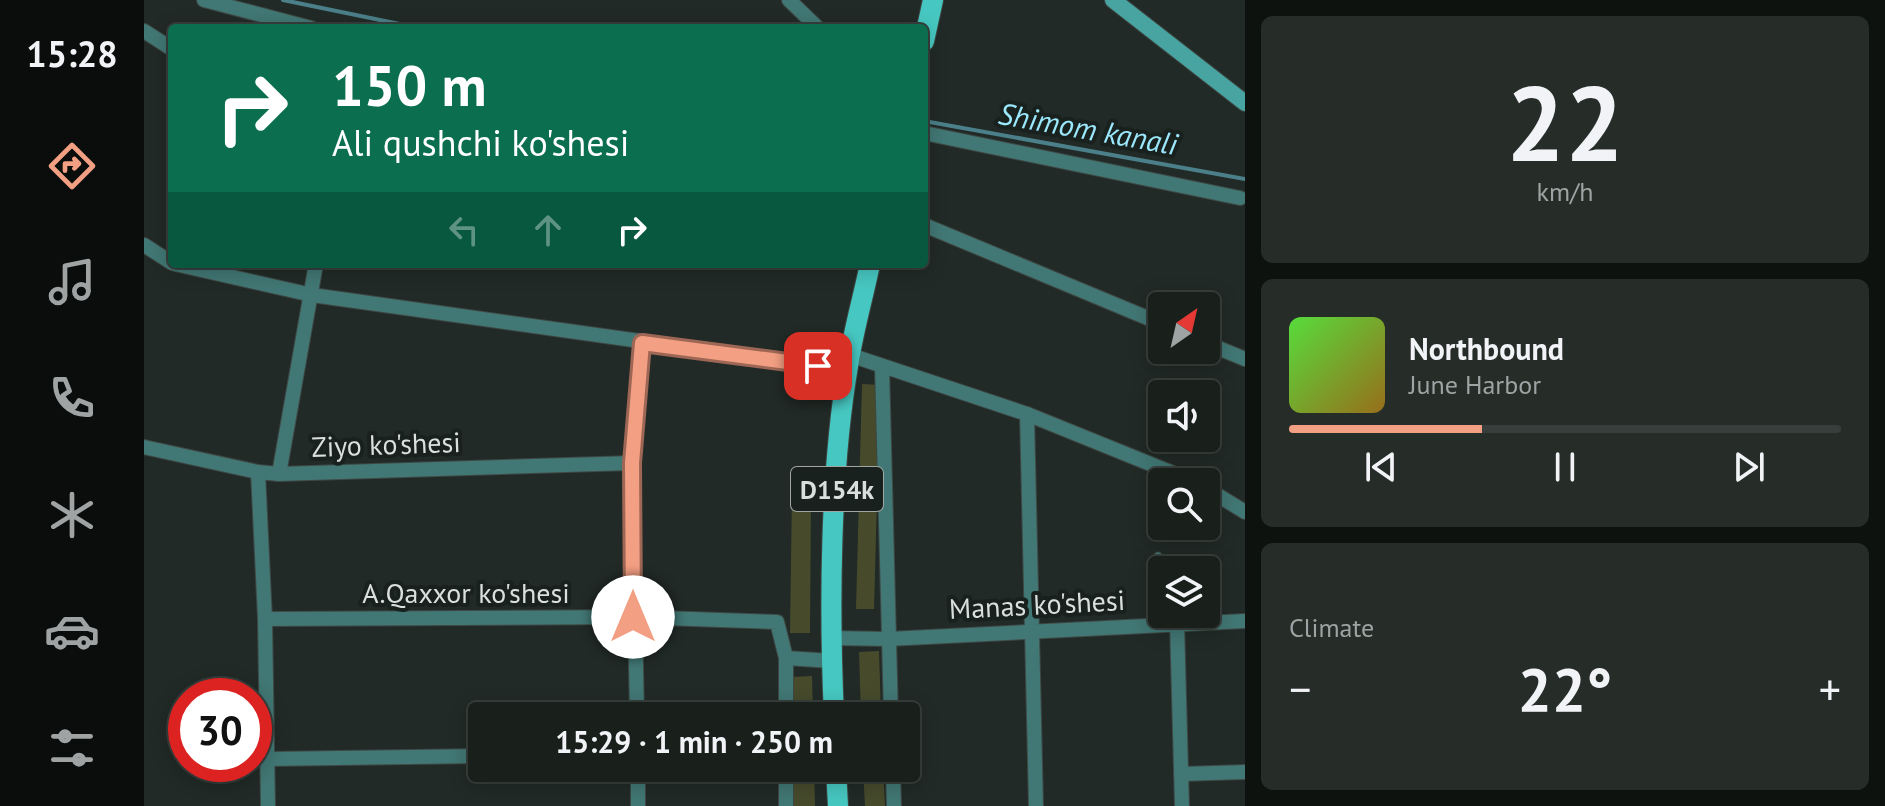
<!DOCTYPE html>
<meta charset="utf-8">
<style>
:root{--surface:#19201c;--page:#262d29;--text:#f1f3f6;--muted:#9fa3a3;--line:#373e3b;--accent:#f39f83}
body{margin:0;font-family:"PT Sans",sans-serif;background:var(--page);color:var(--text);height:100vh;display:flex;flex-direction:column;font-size:30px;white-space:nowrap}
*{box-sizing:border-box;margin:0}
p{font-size:26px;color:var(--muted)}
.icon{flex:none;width:44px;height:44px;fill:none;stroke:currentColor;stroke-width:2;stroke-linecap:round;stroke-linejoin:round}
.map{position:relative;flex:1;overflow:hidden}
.details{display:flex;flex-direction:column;gap:16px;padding:16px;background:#0e120f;width:640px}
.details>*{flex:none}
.hud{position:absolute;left:24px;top:24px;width:760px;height:244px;border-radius:8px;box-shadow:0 4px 20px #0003,0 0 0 2px var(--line);background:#0b6e4f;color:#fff;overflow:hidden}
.needle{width:52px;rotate:34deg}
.buttons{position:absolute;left:1004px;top:292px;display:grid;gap:16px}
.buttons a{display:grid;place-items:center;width:72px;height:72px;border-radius:8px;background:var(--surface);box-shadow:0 4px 20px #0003,0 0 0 2px var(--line);font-size:40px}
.speed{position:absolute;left:24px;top:678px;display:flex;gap:16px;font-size:40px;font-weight:700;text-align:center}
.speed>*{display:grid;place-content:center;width:104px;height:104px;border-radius:50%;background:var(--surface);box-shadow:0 4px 20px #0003,0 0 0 2px var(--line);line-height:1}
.speed .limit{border:12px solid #d22;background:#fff;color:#111}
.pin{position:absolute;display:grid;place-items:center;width:68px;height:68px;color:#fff;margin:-34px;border-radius:16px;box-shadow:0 4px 12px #0006}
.me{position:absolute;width:88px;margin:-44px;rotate:0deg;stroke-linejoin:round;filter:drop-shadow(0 0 6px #0008)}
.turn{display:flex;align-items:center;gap:28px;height:168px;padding:0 32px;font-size:36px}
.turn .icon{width:104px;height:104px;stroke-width:2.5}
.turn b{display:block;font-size:56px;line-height:68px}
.lanes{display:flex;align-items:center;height:76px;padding:0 32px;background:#0003;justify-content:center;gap:40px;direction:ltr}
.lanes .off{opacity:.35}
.big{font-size:60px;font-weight:800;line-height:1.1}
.details .widget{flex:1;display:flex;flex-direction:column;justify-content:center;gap:12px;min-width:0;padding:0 28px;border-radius:12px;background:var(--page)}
.details .dial{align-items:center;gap:0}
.dial b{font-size:104px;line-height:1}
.song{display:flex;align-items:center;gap:24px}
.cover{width:96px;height:96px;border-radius:12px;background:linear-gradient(135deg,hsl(110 70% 55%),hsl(40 70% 35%))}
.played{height:8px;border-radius:4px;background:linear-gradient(90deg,var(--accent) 35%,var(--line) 35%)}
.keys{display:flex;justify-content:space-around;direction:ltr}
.heat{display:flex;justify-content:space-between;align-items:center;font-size:44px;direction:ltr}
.trip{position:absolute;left:324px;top:702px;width:452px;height:80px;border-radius:8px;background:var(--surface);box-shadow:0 4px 20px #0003,0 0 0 2px var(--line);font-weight:800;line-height:80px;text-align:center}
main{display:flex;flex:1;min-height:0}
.tabs{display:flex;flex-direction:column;width:144px;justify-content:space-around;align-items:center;background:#0a0d0b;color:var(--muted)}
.tabs .icon{width:56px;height:56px}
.tabs .active{color:var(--accent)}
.tabs b{font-size:36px;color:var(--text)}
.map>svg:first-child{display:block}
.green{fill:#474b2c}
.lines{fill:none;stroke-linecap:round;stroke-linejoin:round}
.stream{stroke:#4b7f89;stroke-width:4}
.service-casing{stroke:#3e4743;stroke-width:9}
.minor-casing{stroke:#3e4743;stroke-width:16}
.secondary-casing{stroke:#3e4743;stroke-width:18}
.primary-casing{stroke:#3e4743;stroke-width:22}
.service{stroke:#417774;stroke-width:7}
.minor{stroke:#417774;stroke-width:14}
.secondary{stroke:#47a4a0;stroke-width:16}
.primary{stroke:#47c7c1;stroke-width:20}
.route-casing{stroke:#9e6755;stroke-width:20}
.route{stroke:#f39f83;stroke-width:14}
.labels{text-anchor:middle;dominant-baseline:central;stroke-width:8;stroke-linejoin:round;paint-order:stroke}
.shield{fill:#18211d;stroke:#9fa6a3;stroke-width:2}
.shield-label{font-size:26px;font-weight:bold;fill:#d9dfdc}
.street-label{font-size:28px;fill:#d9dfdc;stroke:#18211d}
.water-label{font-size:30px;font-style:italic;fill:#9be7fb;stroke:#18211d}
</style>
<main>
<nav class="tabs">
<b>15:28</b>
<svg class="icon active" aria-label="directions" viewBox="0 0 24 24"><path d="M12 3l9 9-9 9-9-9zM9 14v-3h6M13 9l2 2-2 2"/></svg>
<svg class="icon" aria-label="music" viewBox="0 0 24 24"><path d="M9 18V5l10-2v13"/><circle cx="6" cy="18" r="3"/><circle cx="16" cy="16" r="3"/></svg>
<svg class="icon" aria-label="phone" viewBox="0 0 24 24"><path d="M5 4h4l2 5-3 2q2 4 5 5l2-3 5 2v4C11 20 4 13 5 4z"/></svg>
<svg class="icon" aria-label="climate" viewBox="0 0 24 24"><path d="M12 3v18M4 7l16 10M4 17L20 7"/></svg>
<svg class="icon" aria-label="car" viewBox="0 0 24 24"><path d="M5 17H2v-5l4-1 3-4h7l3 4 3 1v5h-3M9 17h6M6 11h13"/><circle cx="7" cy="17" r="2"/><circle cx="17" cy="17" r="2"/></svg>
<svg class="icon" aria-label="filters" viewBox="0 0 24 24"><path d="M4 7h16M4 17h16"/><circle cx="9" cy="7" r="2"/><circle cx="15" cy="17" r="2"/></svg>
</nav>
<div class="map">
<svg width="1101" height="806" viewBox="0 0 1101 806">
<rect width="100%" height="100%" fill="#212a26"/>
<g class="green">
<polygon points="718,384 736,385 730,609 712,609"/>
<polygon points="648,494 667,494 666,633 646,633"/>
<polygon points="735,651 737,716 717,716 715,652"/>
<polygon points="668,676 669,716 649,716 648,677"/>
<polygon points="650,768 670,768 671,806 650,806"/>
<polygon points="719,768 739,768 741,806 721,806"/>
</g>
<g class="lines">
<g class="stream">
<polyline points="139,0 275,28"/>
<polyline points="780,121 1101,179"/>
</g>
<defs>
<polyline id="service" points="1014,556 1019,623"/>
<g id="minor">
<polyline points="60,0 167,28"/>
<polyline points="645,0 674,28"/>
<polyline points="0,31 28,49"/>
<polyline points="780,133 1096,198"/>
<polyline points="780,225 1018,324"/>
<polyline points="0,245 28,263"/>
<polyline points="31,264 168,295 703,370"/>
<polyline points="1062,343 1101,359"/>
<polyline points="706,355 883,414 1051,482"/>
<polyline points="738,366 747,716"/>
<polyline points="883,414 892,806"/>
<polyline points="0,447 114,472 135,474 488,463"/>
<polyline points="114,472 121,619 124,806"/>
<polyline points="135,474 172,264"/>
<polyline points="1062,488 1101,512"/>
<polyline points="121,619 489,617 633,622 642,658 688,661"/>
<polyline points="1033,623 1038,806"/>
<polyline points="688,638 744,639 1101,621"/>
<polyline points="642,658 642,716"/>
<polyline points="493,716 488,463 498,343"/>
<polyline points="123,759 338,756"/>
<polyline points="642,768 642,806"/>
<polyline points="749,768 750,806"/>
<polyline points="1037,774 1101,772"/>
<polyline points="494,806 494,768"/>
</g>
<polyline id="secondary" points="969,0 1101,103"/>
<g id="primary">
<polyline points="780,41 789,0"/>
<path d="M690,716C685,608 686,472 704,366C709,332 719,298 726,264"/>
<polyline points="692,768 694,806"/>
</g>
</defs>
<use href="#service" class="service-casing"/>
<use href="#minor" class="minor-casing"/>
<use href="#secondary" class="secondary-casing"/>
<use href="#primary" class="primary-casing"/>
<use href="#service" class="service"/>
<use href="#minor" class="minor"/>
<use href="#secondary" class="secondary"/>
<use href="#primary" class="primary"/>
</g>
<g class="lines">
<defs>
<polyline id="route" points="489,617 488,463 498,343 674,366"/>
</defs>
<use href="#route" class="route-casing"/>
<use href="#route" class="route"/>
</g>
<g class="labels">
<rect class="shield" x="647" y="467" width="92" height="44" rx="6"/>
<g class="shield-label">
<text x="693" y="489">D154k</text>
</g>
<g class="street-label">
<text transform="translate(242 444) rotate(-2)">Ziyo ko'shesi</text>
<text x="322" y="592">A.Qaxxor ko'shesi</text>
<text transform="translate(893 604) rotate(-3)">Manas ko'shesi</text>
</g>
<g class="water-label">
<text transform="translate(944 128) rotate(10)">Shimom kanali</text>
</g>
</g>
</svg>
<div class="buttons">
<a><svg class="needle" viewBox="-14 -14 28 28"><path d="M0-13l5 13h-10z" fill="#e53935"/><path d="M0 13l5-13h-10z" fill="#9fa3a3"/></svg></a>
<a><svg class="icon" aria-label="sound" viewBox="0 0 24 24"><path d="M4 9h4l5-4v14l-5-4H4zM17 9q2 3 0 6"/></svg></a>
<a><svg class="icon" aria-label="search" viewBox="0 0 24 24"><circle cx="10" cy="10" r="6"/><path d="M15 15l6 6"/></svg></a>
<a><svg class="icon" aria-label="layers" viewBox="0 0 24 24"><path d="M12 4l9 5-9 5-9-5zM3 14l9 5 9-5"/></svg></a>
</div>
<div class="speed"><div class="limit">30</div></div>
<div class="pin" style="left:674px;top:366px;background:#d93025"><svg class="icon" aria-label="arrive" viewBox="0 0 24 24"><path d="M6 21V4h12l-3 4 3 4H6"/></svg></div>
<svg class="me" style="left:489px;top:617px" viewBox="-20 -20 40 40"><circle r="19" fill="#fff"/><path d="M0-13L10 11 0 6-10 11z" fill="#f39f83"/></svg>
<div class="trip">15:29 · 1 min · 250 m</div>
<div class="hud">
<div class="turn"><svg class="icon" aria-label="right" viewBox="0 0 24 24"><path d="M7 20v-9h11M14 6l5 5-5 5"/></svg><div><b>150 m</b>Ali qushchi ko'shesi</div></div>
<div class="lanes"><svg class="icon off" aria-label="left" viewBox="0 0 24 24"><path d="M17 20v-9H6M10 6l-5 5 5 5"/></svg><svg class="icon off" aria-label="ahead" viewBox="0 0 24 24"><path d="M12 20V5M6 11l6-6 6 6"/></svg><svg class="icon" aria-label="right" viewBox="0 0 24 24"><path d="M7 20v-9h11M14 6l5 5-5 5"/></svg></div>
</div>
</div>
<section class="details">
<div class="widget dial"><b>22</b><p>km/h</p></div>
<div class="widget">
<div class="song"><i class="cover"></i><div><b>Northbound</b><p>June Harbor</p></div></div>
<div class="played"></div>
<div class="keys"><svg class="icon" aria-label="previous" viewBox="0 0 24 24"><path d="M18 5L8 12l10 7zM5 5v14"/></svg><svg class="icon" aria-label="pause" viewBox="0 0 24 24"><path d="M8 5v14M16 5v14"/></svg><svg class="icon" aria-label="next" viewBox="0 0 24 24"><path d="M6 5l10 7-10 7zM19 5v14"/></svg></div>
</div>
<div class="widget"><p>Climate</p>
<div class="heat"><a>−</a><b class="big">22°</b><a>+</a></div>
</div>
</section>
</main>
